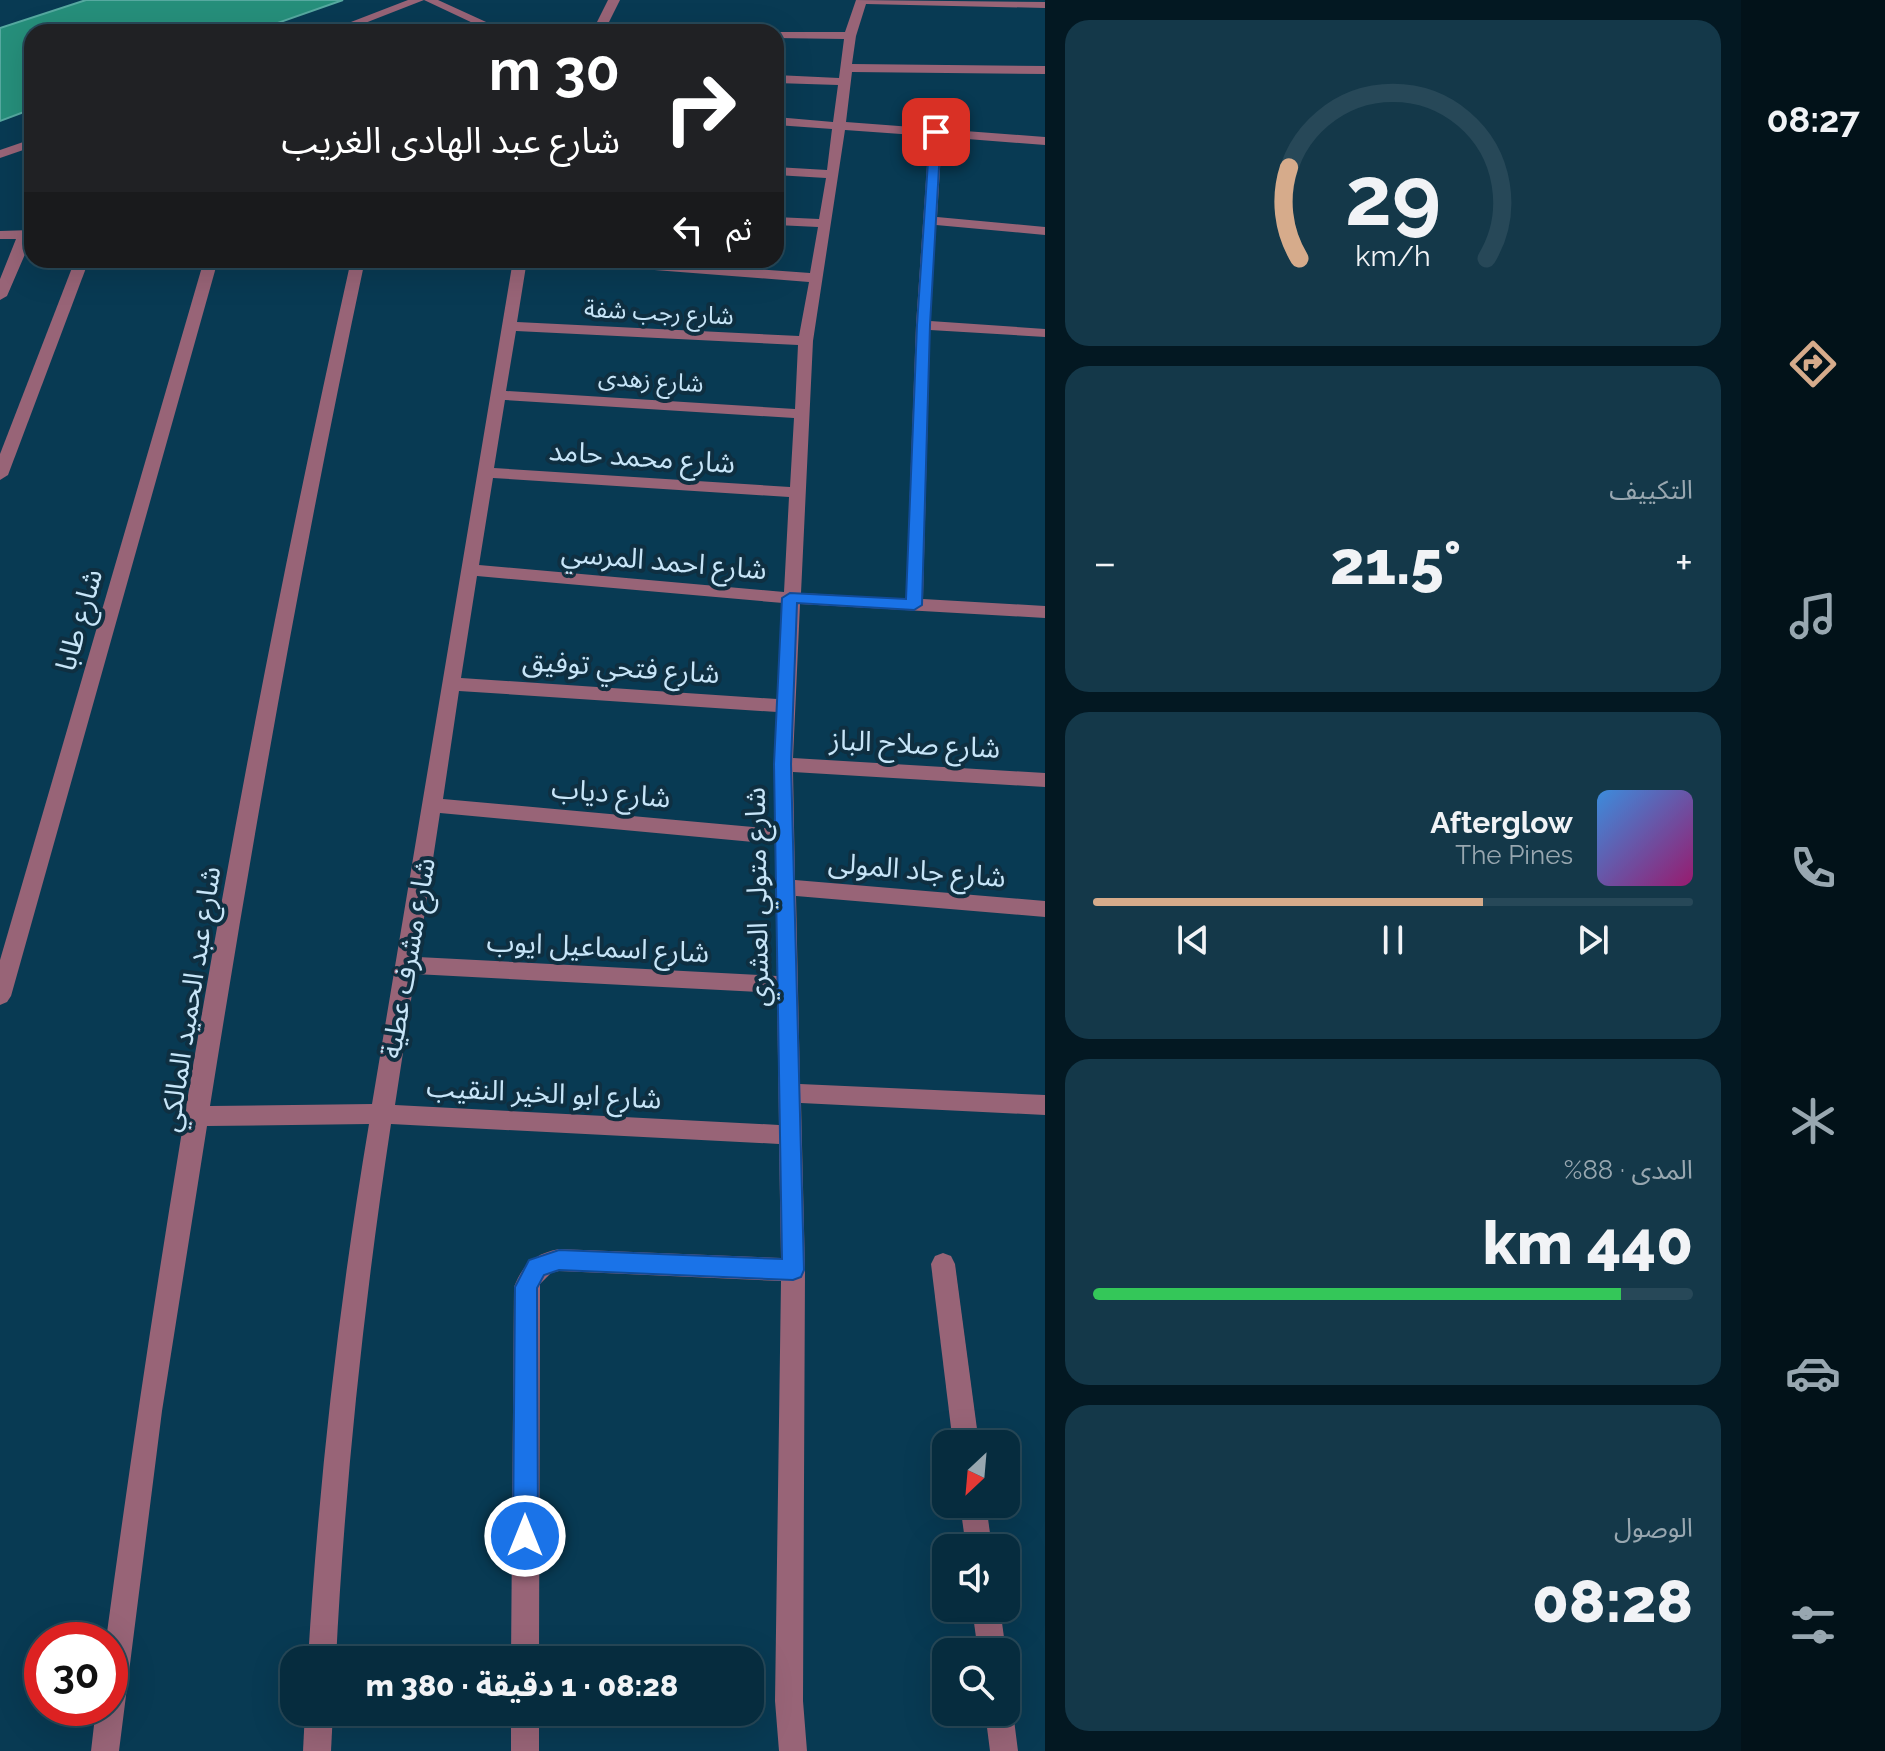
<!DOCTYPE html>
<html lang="ar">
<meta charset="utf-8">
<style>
:root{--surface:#062c3e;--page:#143849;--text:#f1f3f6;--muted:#98a7b0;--line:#274858;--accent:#d6ab8b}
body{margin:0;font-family:Raleway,"Noto Sans Arabic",sans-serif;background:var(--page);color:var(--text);direction:rtl;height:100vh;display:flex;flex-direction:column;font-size:30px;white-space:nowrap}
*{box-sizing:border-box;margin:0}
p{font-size:26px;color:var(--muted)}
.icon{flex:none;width:44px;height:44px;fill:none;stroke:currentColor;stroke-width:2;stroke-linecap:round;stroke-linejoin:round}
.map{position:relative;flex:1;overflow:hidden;direction:ltr}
.drawer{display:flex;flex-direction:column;gap:20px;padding:20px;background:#031822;width:696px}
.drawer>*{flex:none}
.banner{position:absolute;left:24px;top:24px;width:760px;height:244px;border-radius:24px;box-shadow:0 8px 32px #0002,0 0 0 2px var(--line);direction:rtl;background:#202124;color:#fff;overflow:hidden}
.needle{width:52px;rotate:206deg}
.buttons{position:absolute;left:932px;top:1430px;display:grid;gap:16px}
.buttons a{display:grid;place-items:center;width:88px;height:88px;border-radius:16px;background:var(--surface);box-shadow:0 8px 32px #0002,0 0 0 2px var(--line);font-size:40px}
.speed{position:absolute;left:24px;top:1622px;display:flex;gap:16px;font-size:40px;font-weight:700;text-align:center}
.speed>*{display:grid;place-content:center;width:104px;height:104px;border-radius:50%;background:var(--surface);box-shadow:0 8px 32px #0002,0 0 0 2px var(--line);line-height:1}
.speed .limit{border:12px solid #d22;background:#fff;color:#111}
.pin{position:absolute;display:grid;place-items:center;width:68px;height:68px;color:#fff;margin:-34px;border-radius:16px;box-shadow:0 4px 12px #0006}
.me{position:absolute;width:88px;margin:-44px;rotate:0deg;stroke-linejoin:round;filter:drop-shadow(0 0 6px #0008)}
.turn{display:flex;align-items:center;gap:28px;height:168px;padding:0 32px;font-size:36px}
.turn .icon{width:104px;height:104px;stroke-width:2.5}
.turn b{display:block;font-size:56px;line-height:68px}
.then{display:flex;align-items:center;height:76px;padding:0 32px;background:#0003;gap:16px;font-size:30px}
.big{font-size:60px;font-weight:800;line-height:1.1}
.drawer .card{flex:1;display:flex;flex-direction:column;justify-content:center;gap:12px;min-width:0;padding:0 28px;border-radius:24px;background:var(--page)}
.drawer .dial{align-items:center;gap:0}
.dial svg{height:208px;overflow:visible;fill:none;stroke:var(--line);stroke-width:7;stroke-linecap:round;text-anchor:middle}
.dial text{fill:var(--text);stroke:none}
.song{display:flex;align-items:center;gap:24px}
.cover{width:96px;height:96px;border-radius:12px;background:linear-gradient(135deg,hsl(210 70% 55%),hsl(320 70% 35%))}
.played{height:8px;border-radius:4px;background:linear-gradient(90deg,var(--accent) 65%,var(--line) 65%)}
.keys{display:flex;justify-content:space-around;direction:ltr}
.heat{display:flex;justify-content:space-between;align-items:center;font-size:44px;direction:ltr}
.charge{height:12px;border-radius:6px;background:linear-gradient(90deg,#34c759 88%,var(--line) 0)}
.trip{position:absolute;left:280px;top:1646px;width:484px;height:80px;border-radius:24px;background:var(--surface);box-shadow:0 8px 32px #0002,0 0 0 2px var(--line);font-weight:800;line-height:80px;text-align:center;direction:rtl}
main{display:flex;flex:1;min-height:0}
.dock{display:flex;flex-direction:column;width:144px;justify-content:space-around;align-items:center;background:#021219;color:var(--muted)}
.dock .icon{width:56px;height:56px}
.dock .active{color:var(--accent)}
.dock b{font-size:36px;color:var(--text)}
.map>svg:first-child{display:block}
.water{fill:#268f7b;stroke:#56a9a0;stroke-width:2}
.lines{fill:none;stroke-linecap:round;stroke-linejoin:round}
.minor{fill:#986477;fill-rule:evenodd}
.route{fill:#1a73e8;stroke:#114b97;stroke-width:2}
.labels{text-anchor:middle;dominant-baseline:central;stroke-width:8;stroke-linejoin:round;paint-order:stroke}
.far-street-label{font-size:24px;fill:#c7e5f8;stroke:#0f2f41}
.street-label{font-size:28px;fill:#c7e5f8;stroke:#0f2f41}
</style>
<main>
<nav class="dock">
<b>08:27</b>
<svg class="icon active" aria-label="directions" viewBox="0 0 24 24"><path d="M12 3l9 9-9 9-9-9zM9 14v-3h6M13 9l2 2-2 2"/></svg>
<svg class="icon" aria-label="music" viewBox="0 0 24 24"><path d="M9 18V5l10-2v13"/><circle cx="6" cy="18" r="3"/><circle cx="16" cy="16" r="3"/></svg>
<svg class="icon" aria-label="phone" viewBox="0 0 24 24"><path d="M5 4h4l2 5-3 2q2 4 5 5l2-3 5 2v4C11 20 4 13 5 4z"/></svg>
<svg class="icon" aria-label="climate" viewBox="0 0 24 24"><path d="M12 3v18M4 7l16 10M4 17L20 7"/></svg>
<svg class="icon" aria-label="car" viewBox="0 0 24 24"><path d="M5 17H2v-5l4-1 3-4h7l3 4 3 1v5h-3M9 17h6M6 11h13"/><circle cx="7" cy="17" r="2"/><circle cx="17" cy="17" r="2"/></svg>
<svg class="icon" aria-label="filters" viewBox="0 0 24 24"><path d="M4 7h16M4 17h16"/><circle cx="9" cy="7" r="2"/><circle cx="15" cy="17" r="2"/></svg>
</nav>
<section class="drawer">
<div class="card dial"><svg viewBox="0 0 100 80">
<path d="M14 69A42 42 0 1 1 86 69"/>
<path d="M14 69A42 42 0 0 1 10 34" stroke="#d6ab8b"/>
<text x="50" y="56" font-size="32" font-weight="700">29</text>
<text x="50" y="72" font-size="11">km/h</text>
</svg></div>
<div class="card"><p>التكييف</p>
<div class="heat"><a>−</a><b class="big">21.5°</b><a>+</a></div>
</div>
<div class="card">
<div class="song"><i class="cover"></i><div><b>Afterglow</b><p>The Pines</p></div></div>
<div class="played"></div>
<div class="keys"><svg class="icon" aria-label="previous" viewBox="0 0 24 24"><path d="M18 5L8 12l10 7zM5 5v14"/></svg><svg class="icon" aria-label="pause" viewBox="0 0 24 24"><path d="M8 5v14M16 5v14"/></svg><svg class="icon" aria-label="next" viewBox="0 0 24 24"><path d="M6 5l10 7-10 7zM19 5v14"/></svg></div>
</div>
<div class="card"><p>المدى · 88%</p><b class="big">440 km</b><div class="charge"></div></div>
<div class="card"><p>الوصول</p><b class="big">08:28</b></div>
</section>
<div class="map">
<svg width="1045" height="1751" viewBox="0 0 1045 1751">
<rect width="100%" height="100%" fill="#083a53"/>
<polygon class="water" points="86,0 343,0 252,32 32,32 32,109 0,121 0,28"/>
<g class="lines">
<g class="minor">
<polygon points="408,0 438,0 508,32 492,32 424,0 342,32 325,32"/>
<polygon points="608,0 620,0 604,32 592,32"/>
<path d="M856,0L1045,2V8L866,4L856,36L852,64L1045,66V74L852,72L846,122L1045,137V145L942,137L937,217L1045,227V235L936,225L930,321L1045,329V337L930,330L923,599L1045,606V618L800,604L793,758L1045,773V787L793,772L795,880L1045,901V917L796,896L800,1084L1045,1095V1115L801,1103L805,1270L803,1701L807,1751H779L775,1701L781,1281L559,1271L551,1273L540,1284L539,1660H511L514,1287C523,1264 534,1254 559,1249L781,1258L779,1144L391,1124C364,1302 345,1481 336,1660H308C319,1480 339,1302 369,1124L207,1126L162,1411L119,1751H91L96,1708H110V1640H106C168,1177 249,716 351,260H365C305,541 255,823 210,1106L372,1104L513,260H527L517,322L799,336L809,282L577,264L570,260H632L810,273L818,227L776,225V217L819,219L826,178L776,175V167L827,170L832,129L776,125V117L833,122L838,85L776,83V75L839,78L844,39L776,38L774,32H845ZM845,130L929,136L916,325L906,599L801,593L813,341ZM516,331L798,345L795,409L506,391ZM505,400L794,418L790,487L494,468ZM493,478L789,497L784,592L479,565ZM477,576L783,603L777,699L461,678ZM459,691L777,712L775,829L443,799ZM440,813L775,844L777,976L418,957ZM415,974L777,993L779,1125L395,1105Z"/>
<polygon points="32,139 32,147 0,158 0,150"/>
<polygon points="32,230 32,238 7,296 0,300 0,279 16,239 0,239 0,231"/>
<polygon points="75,260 89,260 8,475 0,480 0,454"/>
<polygon points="204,260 218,260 11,996 7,1002 0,1005 0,960"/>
<polygon points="943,1253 951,1256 955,1264 979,1444 953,1444 931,1264 935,1256"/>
<polygon points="960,1504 986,1504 992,1548 966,1548"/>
<polygon points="972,1608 1000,1608 1006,1652 978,1652"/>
<polygon points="1006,1701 1013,1712 1018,1751 990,1751 985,1712 1006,1712"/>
<polygon points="305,1712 333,1712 331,1751 303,1751"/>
<rect x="511" y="1712" width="28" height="39"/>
</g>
</g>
<polygon class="route" points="936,129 941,132 930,325 922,605 914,610 797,603 791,764 804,1270 801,1277 793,1280 559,1270 544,1275 537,1288 538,1536 534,1544 525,1548 517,1544 513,1536 515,1287 529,1260 559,1250 782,1259 774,764 782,598 790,593 906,599 917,325 930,132"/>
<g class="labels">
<g class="far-street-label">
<text transform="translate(659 312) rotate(3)">شارع رجب شفة</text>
<text transform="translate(651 380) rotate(4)">شارع زهدى</text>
</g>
<g class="street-label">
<text transform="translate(642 457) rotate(4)">شارع محمد حامد</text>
<text transform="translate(664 561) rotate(5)">شارع احمد المرسي</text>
<text transform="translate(79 620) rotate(-74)">شارع طابا</text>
<text transform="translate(621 667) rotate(4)">شارع فتحي توفيق</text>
<text transform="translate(915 744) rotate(3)">شارع صلاح الباز</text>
<text transform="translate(611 793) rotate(5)">شارع دياب</text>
<text transform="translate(917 870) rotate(5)">شارع جاد المولى</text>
<text transform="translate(757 897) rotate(-91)">شارع متولي العشري</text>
<text transform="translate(598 947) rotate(3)">شارع اسماعيل ايوب</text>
<text transform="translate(408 958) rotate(-80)">شارع مشرف عطية</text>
<text transform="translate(190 999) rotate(-81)">شارع عبد الحميد المالكي</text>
<text transform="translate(544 1093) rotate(3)">شارع ابو الخير النقيب</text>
</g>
</g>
</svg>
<div class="buttons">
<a><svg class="needle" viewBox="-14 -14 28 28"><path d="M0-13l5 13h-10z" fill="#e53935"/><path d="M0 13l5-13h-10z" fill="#98a7b0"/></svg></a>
<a><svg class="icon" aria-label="sound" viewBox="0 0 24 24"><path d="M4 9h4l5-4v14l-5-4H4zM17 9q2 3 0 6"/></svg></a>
<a><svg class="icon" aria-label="search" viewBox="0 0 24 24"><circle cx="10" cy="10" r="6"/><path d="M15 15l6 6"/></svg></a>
</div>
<div class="speed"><div class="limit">30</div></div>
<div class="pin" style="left:936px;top:132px;background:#d93025"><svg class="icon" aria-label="arrive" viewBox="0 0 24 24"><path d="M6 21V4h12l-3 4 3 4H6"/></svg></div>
<svg class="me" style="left:525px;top:1536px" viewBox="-20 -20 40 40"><circle r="17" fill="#1a73e8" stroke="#fff" stroke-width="3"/><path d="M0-11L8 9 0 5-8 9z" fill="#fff"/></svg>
<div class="trip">08:28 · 1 دقيقة · 380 m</div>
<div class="banner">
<div class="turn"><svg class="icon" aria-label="right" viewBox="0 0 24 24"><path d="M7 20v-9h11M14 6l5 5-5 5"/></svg><div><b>30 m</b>شارع عبد الهادى الغريب</div></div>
<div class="then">ثم<svg class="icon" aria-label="left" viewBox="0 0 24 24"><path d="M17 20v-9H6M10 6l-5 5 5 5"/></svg></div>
</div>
</div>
</main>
